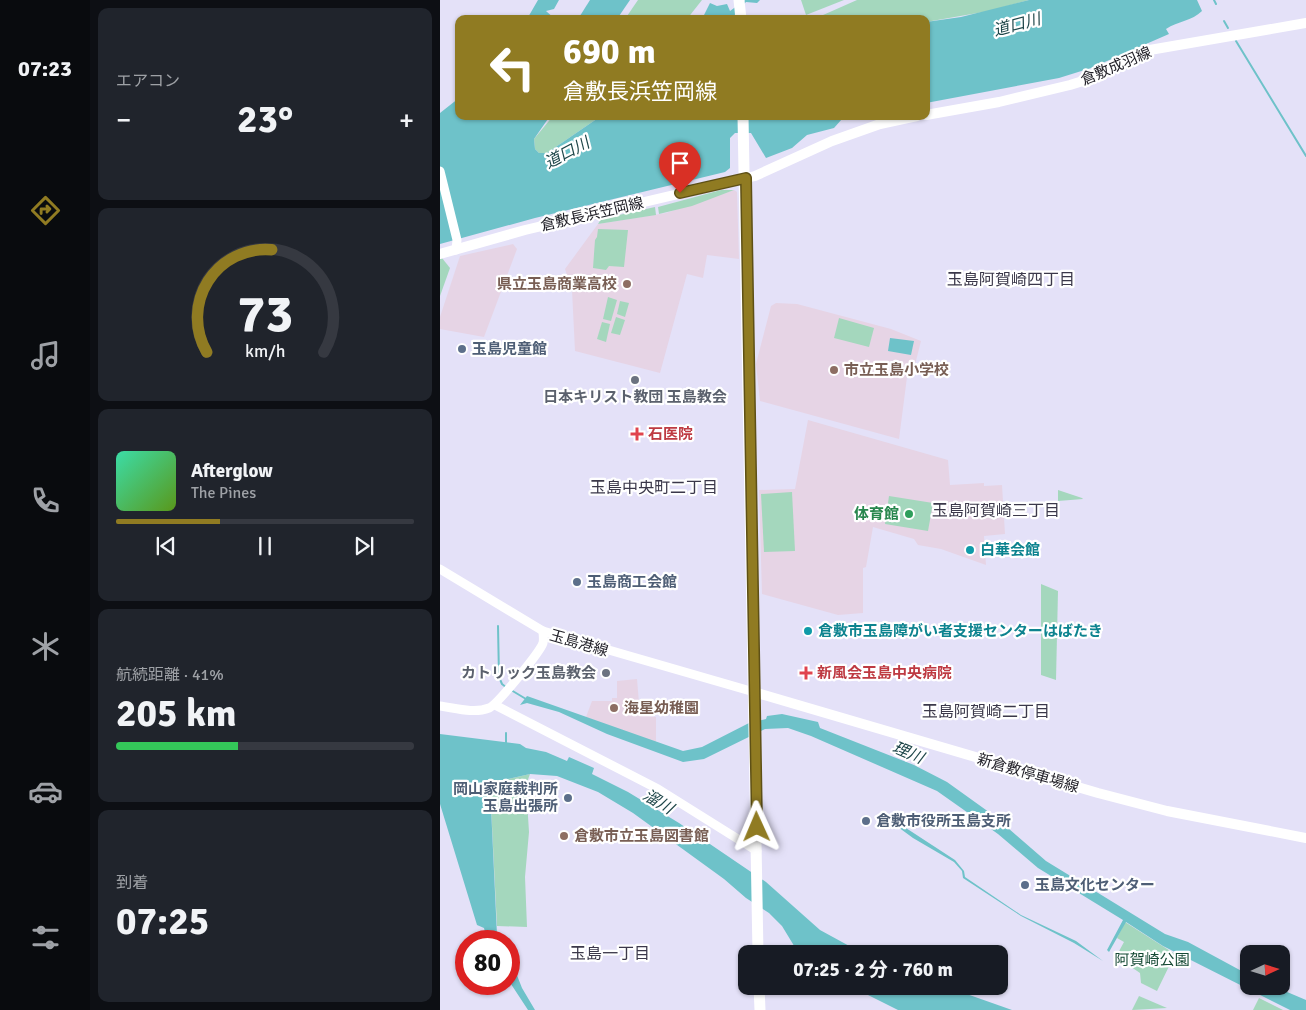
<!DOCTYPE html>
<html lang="ja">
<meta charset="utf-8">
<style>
:root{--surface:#171b24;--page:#20242c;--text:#f1f3f6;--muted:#9ea1a6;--line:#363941;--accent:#907b22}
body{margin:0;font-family:Signika,"Noto Sans JP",sans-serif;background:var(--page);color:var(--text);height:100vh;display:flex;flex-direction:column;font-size:19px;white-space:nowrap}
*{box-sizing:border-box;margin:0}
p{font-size:16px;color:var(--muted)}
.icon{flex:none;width:28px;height:28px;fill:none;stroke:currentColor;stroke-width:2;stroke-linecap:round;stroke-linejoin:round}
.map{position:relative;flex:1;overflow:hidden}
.drawer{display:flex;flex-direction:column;gap:8px;padding:8px;background:#0d0f14;width:350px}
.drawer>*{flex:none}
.banner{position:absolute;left:15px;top:15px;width:475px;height:105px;border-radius:10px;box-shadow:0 1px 4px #0004;background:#907b22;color:#fff;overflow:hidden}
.needle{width:32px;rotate:86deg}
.buttons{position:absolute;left:800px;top:945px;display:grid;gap:10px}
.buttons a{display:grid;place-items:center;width:50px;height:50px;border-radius:10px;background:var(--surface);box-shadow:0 1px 4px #0004;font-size:25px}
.speed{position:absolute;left:15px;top:930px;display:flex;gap:10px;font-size:25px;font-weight:700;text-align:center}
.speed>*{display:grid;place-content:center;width:65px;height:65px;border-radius:50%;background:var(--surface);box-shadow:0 1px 4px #0004;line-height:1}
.speed .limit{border:8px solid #d22;background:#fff;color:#111}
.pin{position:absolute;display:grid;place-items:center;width:42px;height:42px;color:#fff;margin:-51px -21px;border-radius:50% 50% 50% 0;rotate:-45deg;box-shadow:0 0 5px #0007}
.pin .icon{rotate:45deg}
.me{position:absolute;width:55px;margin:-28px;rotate:359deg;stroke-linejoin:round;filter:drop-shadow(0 0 4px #0008)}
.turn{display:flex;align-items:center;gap:18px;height:105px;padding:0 25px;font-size:22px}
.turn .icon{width:65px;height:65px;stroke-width:2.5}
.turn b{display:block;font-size:35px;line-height:42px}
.big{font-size:38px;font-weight:700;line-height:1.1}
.drawer .tile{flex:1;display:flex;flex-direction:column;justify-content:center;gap:8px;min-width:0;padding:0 18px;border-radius:10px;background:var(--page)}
.drawer .dial{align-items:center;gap:0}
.dial svg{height:130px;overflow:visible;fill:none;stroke:var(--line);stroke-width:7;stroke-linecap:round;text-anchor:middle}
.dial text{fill:var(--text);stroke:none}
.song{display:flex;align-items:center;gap:15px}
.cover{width:60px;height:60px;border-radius:8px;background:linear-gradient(135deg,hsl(160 70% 55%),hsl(90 70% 35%))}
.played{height:5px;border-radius:2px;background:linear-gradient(90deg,var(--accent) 35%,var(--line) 35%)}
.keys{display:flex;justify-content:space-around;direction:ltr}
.heat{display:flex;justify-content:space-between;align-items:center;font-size:28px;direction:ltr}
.charge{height:8px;border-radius:4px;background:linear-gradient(90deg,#34c759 41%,var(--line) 0)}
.trip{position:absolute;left:298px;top:945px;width:270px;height:50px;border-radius:10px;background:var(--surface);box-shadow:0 1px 4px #0004;font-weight:700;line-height:50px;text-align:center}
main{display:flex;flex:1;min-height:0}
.tab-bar{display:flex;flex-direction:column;width:90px;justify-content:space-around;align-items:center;background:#090b0e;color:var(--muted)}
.tab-bar .icon{width:35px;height:35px}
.tab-bar .active{color:var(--accent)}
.tab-bar b{font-size:22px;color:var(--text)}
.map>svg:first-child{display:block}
.education{fill:#e6d4e5}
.green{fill:#a4d7bd}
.water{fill:#6ec2c9}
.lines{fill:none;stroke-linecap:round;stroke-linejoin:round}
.stream{stroke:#6ec2c9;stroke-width:2}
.secondary{stroke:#fff;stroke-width:9}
.primary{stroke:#fff;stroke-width:10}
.highway{stroke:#fff;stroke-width:11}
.route-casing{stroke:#5e5016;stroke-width:12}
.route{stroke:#907b22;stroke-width:9}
.education-dot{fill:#8d6e63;stroke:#fff;stroke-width:2}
.service-dot{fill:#5c6f8a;stroke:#fff;stroke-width:2}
.worship-dot{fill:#6b7280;stroke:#fff;stroke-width:2}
.health-dot{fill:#e0444e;stroke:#fff;stroke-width:2}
.leisure-dot{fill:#2e9e5b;stroke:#fff;stroke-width:2}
.culture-dot{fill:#0f9aa8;stroke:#fff;stroke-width:2}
.labels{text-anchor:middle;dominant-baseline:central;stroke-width:4.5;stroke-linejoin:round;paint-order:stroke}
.street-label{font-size:15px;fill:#1e1d25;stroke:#fff}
.education-label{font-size:15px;font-weight:bold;fill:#785e54;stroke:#fff;text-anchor:start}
.service-label{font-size:15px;font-weight:bold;fill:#4e5e75;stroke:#fff;text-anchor:start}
.worship-label{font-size:15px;font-weight:bold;fill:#5b616d;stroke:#fff}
.health-label{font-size:15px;font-weight:bold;fill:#be3a42;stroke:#fff;text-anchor:start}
.leisure-label{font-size:15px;font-weight:bold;fill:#27864d;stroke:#fff;text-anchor:end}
.culture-label{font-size:15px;font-weight:bold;fill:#0d838f;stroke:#fff;text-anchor:start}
.park-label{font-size:15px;fill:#154934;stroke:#fff}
.water-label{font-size:16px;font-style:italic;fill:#1f474a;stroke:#fff}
.neighbourhood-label{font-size:16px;fill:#3b384a;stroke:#fff}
</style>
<main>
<nav class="tab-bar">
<b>07:23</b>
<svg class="icon active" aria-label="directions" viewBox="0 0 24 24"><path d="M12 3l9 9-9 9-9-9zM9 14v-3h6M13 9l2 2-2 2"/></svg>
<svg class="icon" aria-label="music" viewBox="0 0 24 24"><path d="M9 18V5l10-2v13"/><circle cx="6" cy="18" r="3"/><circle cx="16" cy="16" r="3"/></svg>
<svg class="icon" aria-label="phone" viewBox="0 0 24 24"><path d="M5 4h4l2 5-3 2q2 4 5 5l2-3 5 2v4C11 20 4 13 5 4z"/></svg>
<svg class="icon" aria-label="climate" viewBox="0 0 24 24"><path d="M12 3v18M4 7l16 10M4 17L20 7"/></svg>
<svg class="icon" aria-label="car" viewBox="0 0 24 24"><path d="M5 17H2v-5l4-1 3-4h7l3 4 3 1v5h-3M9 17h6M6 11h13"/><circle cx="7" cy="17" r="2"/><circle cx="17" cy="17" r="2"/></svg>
<svg class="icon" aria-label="filters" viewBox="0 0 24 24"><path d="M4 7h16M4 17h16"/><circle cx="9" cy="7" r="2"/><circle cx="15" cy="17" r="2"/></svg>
</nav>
<section class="drawer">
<div class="tile"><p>エアコン</p>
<div class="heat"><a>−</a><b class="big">23°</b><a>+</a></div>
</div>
<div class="tile dial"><svg viewBox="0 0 100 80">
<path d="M14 69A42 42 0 1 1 86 69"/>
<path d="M14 69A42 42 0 0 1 54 6" stroke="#907b22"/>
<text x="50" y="56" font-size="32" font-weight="700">73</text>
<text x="50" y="72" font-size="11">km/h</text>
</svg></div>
<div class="tile">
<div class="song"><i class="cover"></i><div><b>Afterglow</b><p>The Pines</p></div></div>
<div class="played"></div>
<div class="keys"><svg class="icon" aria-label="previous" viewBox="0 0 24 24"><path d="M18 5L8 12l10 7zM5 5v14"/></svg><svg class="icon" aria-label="pause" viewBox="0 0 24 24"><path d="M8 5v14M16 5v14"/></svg><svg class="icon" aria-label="next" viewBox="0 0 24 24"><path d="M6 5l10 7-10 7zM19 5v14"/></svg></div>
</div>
<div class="tile"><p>航続距離 · 41%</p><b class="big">205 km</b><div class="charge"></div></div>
<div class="tile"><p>到着</p><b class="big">07:25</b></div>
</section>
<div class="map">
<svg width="866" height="1010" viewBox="0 0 866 1010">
<rect width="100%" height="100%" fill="#e4e1f8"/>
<g class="education">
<polygon points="294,190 297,192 299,259 267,255 263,278 247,274 220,373 135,351 132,290 125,269 158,224 226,213"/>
<polygon points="73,244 77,249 44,337 0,329 0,317 20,256"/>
<polygon points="336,303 357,304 451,329 481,341 476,361 467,377 459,439 320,401 316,364 331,306"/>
<polygon points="368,420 508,460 510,485 544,483 544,486 562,485 565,534 544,536 546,565 501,549 478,545 474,539 433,527 426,567 423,568 423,613 398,615 322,594 319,490 355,489"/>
<polygon points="197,679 200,715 216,717 216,743 146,717 152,701 172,701 172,698 177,698 177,681"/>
</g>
<g class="green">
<polygon points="198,0 262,0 247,19 185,19"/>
<polygon points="361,0 404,0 366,15"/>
<polygon points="417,0 589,0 549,11 486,22 486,19 374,19"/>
<polygon points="113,116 161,116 107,153 99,153 95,149 94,139"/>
<polygon points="281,190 294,190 252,206 219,214 218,207"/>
<polygon points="215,207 216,215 158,224 161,219"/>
<polygon points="158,229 188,230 184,267 169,266 166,270 153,268 155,240 157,237"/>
<polygon points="2,258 10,268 0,296 0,259"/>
<polygon points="168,297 177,300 171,321 163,319"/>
<polygon points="180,301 189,303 185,317 177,314"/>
<polygon points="176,317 185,320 180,335 171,333"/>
<polygon points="399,318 434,328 429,347 394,338"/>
<polygon points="162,322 170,324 166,342 157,339"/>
<polygon points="618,490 642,498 643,499 618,501"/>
<polygon points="352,492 355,551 324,552 321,494"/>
<polygon points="449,496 493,503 488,531 445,524"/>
<polygon points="601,584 618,591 616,680 601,675"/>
<polygon points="90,774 86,785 89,832 85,877 87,927 57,926 50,786 54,782"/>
<polygon points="685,922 735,954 717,991 701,983 700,973 681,960 678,953 684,942 677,938"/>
<polygon points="699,996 727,1008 692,1010"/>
<polygon points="819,998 843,1010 813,1010"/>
</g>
<g class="water">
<polygon points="98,0 119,0 114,9 106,11 115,19 87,19"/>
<polygon points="150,0 190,0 177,19 138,19"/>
<polygon points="305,0 320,0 317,3 306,2 291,19 262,19 270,3 277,6 287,4 290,11"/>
<path d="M589,0H757L762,11C752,21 738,21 726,29L729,34L651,68L619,78L486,103V22L521,17Z"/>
<polygon points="19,98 19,116 110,116 94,139 95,149 99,153 107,153 161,116 433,116 418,120 402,119 394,128 367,135 352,148 326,158 311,133 295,133 290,138 290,168 285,172 95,218 0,244 0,113"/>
<polygon points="450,338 474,341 471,355 448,351"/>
<polygon points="87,696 243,751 262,747 309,723 326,719 327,716 342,714 378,722 380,728 474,765 507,782 553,815 606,861 725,934 748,942 809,975 809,986 833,986 866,1000 866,1010 850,1010 723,946 686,922 669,952 667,950 683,920 598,868 558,834 497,791 371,736 348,728 325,729 264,759 243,762 167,734 119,712 87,703 80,705"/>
<polygon points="0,734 80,744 86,748 106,752 127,761 129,757 154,768 152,774 188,792 239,823 326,882 380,930 424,954 359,954 342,926 329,913 306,898 284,879 193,813 158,792 117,776 90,774 54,782 50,786 57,935 61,941 47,941 44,928 37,925 0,804"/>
<polygon points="446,815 515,860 524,871 525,877 581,915 636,941 663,961 634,943 581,916 523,878 522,871 514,862 473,838 443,816"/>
<polygon points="69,955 82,988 95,1010 88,1010 69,981"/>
<polygon points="410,986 504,986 572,1010 458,1010"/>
</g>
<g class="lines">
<g class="stream">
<polyline points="774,0 776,4"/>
<polyline points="784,21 788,28"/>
<polyline points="796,41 866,156"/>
<polyline points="58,626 59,677 62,684 67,688"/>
<polyline points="71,690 86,699"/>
<polyline points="66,743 66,733"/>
</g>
<g class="secondary">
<polyline points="0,171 17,240 16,250"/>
<polyline points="0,569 103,631 314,692"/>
<polyline points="55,705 218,789 317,851"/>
<path d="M0,706C15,708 34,714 49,708C57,705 100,652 103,643C104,639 103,635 103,631"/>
</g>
<g class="primary">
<polyline points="486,115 559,102 630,85 646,80 704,51 866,23"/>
<polyline points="0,254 85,230 315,176 392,141 440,124 477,116"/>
<polyline points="314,692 658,793 727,811 866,838"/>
</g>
<g class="highway">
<polyline points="299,0 301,19"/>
<polyline points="303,116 318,954"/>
<polyline points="319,986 320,1010"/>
</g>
</g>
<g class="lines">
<defs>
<polyline id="route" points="240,193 306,178 317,827"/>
</defs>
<use href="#route" class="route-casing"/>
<use href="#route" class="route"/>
</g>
<g class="education-dot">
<circle cx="187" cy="284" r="5"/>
<circle cx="394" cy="370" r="5"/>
<circle cx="174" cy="708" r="5"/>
<circle cx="124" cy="836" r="5"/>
</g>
<g class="service-dot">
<circle cx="22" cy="349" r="5"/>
<circle cx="137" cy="582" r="5"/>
<circle cx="128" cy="798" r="5"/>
<circle cx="426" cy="821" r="5"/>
<circle cx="585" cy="885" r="5"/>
</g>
<g class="worship-dot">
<circle cx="195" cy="380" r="5"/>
<circle cx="166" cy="673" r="5"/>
</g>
<g class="health-dot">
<path d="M194.5 426.5h5v5h5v5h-5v5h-5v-5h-5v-5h5z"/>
<path d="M363.5 665.5h5v5h5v5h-5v5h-5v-5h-5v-5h5z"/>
</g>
<circle class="leisure-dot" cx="469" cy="514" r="5"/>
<g class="culture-dot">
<circle cx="530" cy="550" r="5"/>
<circle cx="368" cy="631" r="5"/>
</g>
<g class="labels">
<g class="street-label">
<text transform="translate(676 66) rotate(-23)">倉敷成羽線</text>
<text transform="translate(152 214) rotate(-13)">倉敷長浜笠岡線</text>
<text transform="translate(139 643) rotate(16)">玉島港線</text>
<text transform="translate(588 773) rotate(16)">新倉敷停車場線</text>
</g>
<g class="education-label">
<text x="177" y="284" text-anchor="end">県立玉島商業高校</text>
<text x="404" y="370">市立玉島小学校</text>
<text x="184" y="708">海星幼稚園</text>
<text x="134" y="836">倉敷市立玉島図書館</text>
</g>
<g class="service-label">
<text x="32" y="349">玉島児童館</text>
<text x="147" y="582">玉島商工会館</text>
<text x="118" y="789" text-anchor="end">岡山家庭裁判所<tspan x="118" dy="17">玉島出張所</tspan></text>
<text x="436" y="821">倉敷市役所玉島支所</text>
<text x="595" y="885">玉島文化センター</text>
</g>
<g class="worship-label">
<text x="195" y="397">日本キリスト教団 玉島教会</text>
<text x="156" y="673" text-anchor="end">カトリック玉島教会</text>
</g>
<g class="health-label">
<text x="208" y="434">石医院</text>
<text x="377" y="673">新風会玉島中央病院</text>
</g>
<g class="leisure-label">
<text x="459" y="514">体育館</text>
</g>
<g class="culture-label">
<text x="540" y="550">白華会館</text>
<text x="378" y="631">倉敷市玉島障がい者支援センターはばたき</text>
</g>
<g class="park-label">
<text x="712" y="960">阿賀崎公園</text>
</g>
<g class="water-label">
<text transform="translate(577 25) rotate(-15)">道口川</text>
<text transform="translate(127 153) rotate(-28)">道口川</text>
<text transform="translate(468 753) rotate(23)">理川</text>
<text transform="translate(218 802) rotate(31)">溜川</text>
</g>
<g class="neighbourhood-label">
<text x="571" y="280">玉島阿賀崎四丁目</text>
<text x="214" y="488">玉島中央町二丁目</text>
<text x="556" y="511">玉島阿賀崎三丁目</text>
<text x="546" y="712">玉島阿賀崎二丁目</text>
<text x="170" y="954">玉島一丁目</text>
</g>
</g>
</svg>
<div class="buttons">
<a><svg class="needle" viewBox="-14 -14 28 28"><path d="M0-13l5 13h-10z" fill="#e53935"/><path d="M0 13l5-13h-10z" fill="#9ea1a6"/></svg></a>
</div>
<div class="speed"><div class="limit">80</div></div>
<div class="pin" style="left:240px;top:193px;background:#d93025"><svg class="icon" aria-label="arrive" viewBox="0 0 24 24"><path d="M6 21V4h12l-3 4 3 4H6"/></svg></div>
<svg class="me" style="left:317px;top:827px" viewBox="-20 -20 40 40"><path d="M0-17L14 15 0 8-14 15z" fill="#907b22" stroke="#fff" stroke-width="4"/></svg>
<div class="trip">07:25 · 2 分 · 760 m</div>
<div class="banner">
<div class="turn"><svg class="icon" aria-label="left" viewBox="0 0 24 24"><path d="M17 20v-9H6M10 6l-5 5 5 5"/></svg><div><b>690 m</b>倉敷長浜笠岡線</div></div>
</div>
</div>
</main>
